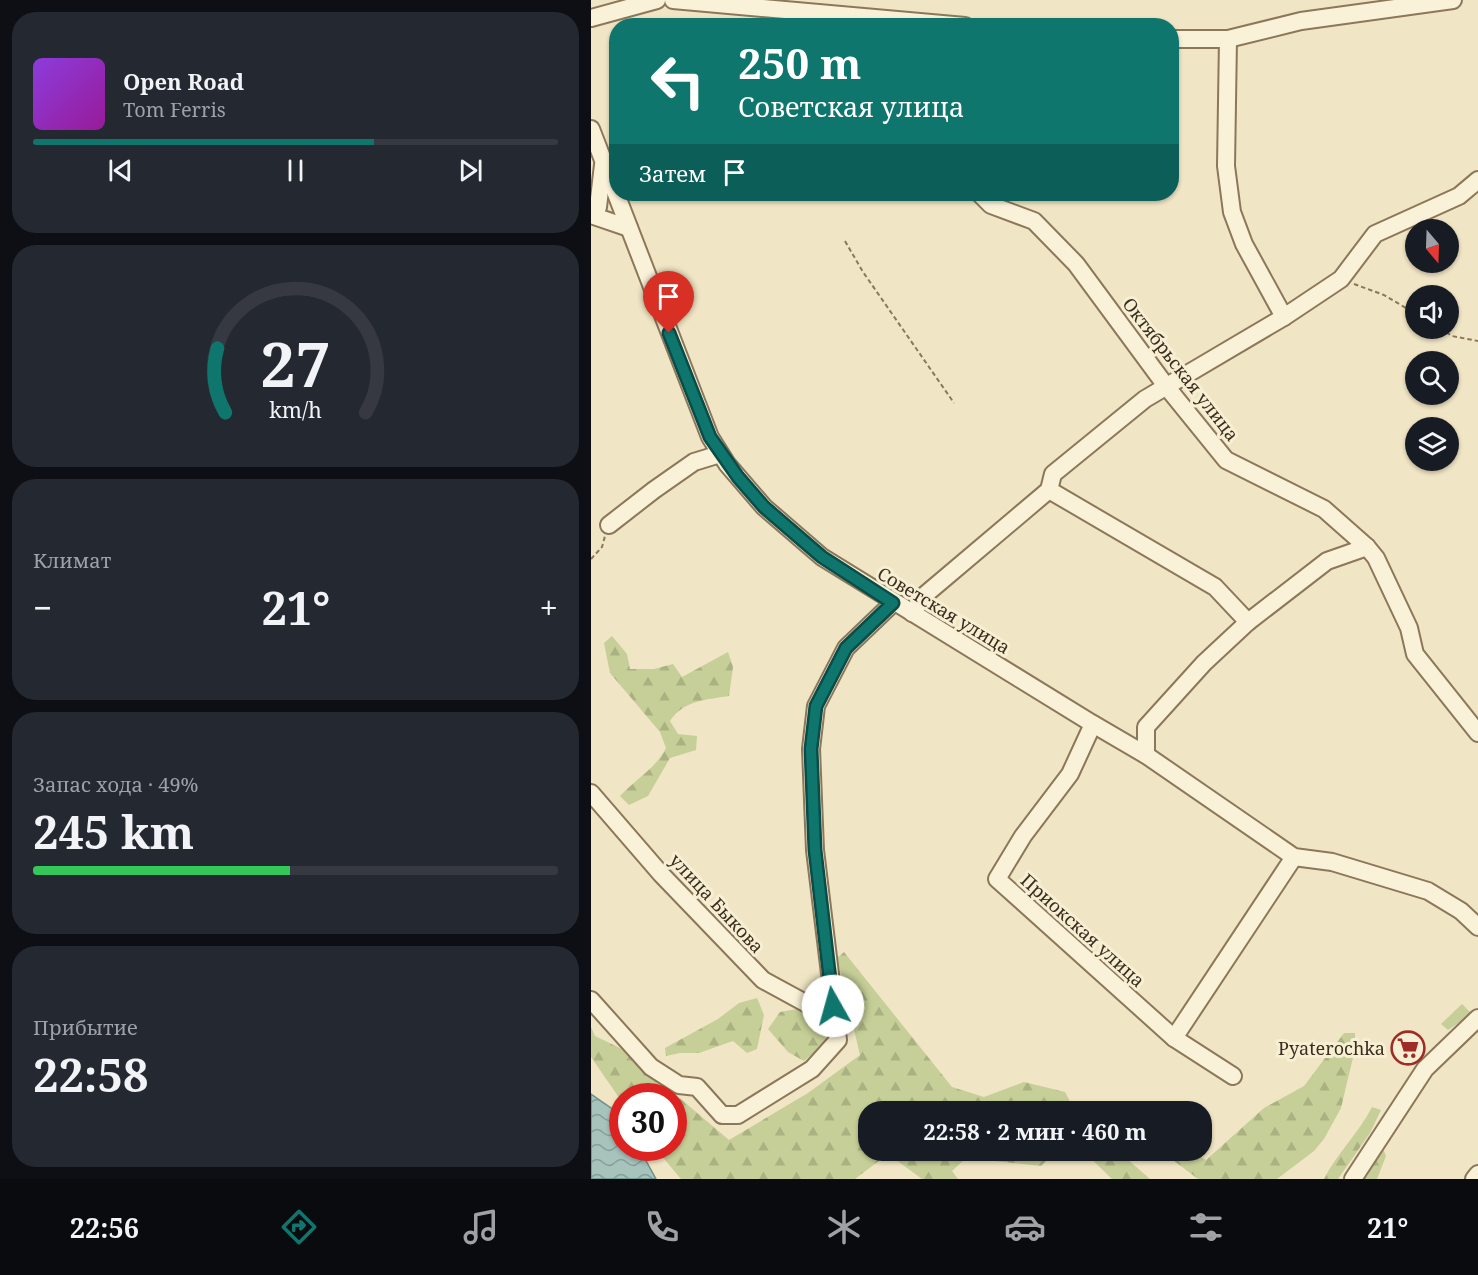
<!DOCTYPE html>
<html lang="ru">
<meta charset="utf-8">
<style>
:root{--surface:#171b24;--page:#242831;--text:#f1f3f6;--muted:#9ea1a6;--line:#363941;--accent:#0f766e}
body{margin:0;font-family:"Noto Serif",serif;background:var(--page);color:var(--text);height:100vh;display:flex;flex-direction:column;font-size:22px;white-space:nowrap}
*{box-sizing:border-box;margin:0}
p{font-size:20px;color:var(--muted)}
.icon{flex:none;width:33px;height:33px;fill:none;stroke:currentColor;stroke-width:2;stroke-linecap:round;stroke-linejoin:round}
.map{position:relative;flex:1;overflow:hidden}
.panel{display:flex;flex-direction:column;gap:12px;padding:12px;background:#0d0f14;width:591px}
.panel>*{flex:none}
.top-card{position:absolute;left:18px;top:18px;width:570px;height:183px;border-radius:24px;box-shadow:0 2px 4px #0004;background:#0f766e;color:#fff;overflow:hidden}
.needle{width:39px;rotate:161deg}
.buttons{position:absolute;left:814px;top:219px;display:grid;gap:12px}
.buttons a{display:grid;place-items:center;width:54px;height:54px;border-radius:50%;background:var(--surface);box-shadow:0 2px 4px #0004;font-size:30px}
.speed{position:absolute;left:18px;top:1083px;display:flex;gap:12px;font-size:30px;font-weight:700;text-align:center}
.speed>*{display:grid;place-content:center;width:78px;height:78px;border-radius:50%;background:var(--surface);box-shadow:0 2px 4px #0004;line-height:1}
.speed .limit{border:9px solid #d22;background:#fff;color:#111}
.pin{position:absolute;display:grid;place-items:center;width:51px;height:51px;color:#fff;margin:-62px -26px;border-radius:50% 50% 50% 0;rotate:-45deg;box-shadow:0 0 6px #0007}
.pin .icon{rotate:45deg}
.me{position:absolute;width:66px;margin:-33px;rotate:353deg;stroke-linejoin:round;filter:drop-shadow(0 0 4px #0008)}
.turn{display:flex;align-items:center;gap:21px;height:126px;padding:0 30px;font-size:27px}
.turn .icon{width:78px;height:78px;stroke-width:2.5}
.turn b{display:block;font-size:42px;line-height:51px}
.then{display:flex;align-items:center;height:57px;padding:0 30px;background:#0003;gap:12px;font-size:22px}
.big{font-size:45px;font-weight:700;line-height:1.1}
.panel .widget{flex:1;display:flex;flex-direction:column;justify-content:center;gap:9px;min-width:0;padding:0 21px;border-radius:24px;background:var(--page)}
.panel .dial{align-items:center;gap:0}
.dial svg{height:156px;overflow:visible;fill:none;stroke:var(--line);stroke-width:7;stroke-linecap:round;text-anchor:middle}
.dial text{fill:var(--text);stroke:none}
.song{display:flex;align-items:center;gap:18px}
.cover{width:72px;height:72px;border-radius:9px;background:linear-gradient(135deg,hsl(270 70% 55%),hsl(300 70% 35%))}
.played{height:6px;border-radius:3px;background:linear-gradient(90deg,var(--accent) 65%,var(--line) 65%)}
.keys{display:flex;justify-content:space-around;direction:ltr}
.heat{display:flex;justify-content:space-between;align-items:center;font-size:33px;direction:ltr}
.charge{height:9px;border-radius:4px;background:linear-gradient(90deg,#34c759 49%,var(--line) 0)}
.trip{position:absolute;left:267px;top:1101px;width:354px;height:60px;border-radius:24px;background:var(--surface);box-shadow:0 2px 4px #0004;font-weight:700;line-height:60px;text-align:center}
.tab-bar{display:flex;height:96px;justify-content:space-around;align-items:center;background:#090b0e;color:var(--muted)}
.tab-bar .icon{width:42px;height:42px}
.tab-bar .current{color:var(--accent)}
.tab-bar b{font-size:27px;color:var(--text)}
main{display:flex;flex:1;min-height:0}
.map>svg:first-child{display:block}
.grass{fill:#c6cf97}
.forest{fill:url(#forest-firs)}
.water{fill:url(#water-waves);stroke:#6c928b;stroke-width:1.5}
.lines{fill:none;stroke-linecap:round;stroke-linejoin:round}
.minor-casing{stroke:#8c775a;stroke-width:20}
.path{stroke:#8c775a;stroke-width:2;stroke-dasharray:4.5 3;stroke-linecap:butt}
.minor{stroke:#faf2d8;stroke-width:16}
.route-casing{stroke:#0a4d48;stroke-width:15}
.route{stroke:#0f766e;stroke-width:10}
.labels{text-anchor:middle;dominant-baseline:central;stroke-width:6;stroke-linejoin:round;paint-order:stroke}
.street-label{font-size:18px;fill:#3b2e1e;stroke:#f7efd4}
.poi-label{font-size:18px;fill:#3b2e1e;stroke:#f7efd4;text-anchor:end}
</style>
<main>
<section class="panel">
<div class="widget">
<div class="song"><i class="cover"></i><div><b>Open Road</b><p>Tom Ferris</p></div></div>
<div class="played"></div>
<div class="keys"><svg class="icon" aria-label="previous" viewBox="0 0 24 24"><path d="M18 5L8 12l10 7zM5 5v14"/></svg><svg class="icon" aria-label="pause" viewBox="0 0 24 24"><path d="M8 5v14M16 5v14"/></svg><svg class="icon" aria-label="next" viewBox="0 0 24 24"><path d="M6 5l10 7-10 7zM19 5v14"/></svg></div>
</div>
<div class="widget dial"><svg viewBox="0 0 100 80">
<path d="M14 69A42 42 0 1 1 86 69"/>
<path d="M14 69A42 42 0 0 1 10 36" stroke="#0f766e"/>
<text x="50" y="56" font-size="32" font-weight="700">27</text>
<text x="50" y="72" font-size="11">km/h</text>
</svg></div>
<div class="widget"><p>Климат</p>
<div class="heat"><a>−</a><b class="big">21°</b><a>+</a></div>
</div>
<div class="widget"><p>Запас хода · 49%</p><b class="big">245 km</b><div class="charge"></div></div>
<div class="widget"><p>Прибытие</p><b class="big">22:58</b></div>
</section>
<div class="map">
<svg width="887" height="1179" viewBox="0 0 887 1179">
<defs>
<pattern id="forest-firs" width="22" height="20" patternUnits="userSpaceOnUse" patternTransform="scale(1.5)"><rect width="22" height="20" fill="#c6cf97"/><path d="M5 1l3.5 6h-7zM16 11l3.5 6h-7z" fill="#abb282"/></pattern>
<pattern id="water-waves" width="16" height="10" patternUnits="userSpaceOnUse" patternTransform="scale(1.5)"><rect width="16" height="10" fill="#a6c3bc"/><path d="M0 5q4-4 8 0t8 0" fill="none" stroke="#889f98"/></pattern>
</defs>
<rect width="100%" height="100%" fill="#f0e5c4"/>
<polygon class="grass" points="871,1004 881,1014 857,1030 850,1024"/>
<g class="forest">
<path d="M21,636L36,654L39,669H63L82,664L91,677L137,652L142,667L138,696C114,700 93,700 79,721L87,734L106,736L105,750L79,758L57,796L38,805L29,796C44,780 66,767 75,748L69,732L19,673L13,643Z"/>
<polygon points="253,952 361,1087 393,1097 433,1082 474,1092 484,1111 278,1112 278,1150 465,1151 450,1166 375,1158 361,1171 367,1179 331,1179 297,1154 264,1179 90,1179 64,1148 82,1148 82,1096 32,1096 31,1102 0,1057 0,1027 4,1036 31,1049 138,1140 217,1093 269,1055 246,958"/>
<polygon points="166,998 173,1015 166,1049 156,1053 142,1041 108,1053 89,1053 75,1056 74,1048 127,1019 148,1003"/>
<polygon points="206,1009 234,1026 235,1042 213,1061 197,1052 177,1029 189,1012"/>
<polygon points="753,1033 764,1033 764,1049 750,1108 733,1139 723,1151 686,1179 607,1179 570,1151 600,1151 615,1160 673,1108 713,1086"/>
<path d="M781,1107L790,1110L779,1133L747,1179H733C746,1153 768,1133 781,1107Z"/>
<polygon points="792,1149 795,1156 786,1179 770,1179"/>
<polygon points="492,1151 527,1151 559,1179 521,1179"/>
</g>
<polygon class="water" points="0,1094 30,1115 32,1148 48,1148 65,1179 0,1179"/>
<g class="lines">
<defs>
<g id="minor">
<polyline points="82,0 374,26"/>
<polyline points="0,18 66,0"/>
<polyline points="580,39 637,39 710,21 862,0"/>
<polyline points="637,39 635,166 641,212 653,244 693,317"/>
<polyline points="0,129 119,437 136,464 173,507 231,557 502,724 555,755 703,857 741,862 837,891 870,911 887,927"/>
<polyline points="389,194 400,205 443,221 485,264 575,386 635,460 733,509 776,547 785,558 818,628 824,654 887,733"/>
<polyline points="0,210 7,207 12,165"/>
<polyline points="0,215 38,228"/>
<polyline points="458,490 624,587 657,622"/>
<polyline points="18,525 63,490 103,462 129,454"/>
<polyline points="321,613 335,594 458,490 462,474 554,399 693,317 750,279 784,234 868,196 887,180"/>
<polyline points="502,724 479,774 432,836 406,879 583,1038 642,1076"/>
<polyline points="555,755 555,727 613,663 657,622 736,561 776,547"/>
<polyline points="0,793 70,874 172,980 229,1011 242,1006"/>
<polyline points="0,1000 60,1067 88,1085 106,1087 131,1115 147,1115 221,1069 247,1040 224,850 220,749 225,706 255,648 302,603"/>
<polyline points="583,1038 703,857"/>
<polyline points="762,1179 834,1069 887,1018"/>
<polyline points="883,1179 887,1174"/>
</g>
</defs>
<use href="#minor" class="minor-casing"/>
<g class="path">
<polyline points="254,241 272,272 363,403"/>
<polyline points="763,284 793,295 825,314"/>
<polyline points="849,328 861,336 887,341"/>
<polyline points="0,559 11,547 14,536"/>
</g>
<use href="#minor" class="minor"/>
</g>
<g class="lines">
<defs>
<polyline id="route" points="78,333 119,437 147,477 173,507 231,557 302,603 255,648 225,706 220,749 224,850 242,1006"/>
</defs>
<use href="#route" class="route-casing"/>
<use href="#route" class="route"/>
</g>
<defs>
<symbol id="supermarket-ring" viewBox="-11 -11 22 22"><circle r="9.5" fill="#f7efd4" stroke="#9e2c27" stroke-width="1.5"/><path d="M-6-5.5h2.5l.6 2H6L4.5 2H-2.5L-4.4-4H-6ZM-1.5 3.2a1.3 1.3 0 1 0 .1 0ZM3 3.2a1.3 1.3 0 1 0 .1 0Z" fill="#9e2c27"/></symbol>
</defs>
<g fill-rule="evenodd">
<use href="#supermarket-ring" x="798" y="1029" width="38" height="38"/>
</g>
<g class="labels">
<g class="street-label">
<text transform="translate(590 369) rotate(52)">Октябрьская улица</text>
<text transform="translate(353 610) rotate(31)">Советская улица</text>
<text transform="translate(126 903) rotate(47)">улица Быкова</text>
<text transform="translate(492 930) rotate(42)">Приокская улица</text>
</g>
<g class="poi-label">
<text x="794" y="1048">Pyaterochka</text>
</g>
</g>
</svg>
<div class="buttons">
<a><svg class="needle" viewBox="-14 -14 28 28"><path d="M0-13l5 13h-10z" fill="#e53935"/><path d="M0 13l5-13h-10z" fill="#9ea1a6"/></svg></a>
<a><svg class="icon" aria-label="sound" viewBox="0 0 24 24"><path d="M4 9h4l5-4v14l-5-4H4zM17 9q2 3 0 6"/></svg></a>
<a><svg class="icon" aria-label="search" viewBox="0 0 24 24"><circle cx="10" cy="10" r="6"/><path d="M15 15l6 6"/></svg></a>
<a><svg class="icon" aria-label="layers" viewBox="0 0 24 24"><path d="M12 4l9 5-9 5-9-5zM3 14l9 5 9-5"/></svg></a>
</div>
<div class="speed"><div class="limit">30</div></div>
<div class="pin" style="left:78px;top:333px;background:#d93025"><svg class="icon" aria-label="arrive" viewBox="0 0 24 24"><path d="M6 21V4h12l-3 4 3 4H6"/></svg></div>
<svg class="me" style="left:242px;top:1006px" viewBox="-20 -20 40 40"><circle r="19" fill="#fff"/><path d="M0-13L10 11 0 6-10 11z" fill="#0f766e"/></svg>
<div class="trip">22:58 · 2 мин · 460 m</div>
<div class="top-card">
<div class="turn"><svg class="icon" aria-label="left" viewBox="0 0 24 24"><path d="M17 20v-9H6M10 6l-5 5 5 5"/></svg><div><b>250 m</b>Советская улица</div></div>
<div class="then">Затем<svg class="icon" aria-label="arrive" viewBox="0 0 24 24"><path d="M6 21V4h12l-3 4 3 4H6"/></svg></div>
</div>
</div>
</main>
<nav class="tab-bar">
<b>22:56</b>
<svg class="icon current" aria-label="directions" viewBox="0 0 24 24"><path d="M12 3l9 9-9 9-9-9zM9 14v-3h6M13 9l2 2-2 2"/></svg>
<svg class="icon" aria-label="music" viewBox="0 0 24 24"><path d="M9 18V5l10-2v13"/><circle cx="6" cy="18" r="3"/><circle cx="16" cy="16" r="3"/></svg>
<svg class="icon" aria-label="phone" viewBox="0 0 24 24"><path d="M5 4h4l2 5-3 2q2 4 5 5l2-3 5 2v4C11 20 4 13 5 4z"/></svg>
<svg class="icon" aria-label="climate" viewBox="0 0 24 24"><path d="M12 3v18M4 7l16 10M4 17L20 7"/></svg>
<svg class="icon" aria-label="car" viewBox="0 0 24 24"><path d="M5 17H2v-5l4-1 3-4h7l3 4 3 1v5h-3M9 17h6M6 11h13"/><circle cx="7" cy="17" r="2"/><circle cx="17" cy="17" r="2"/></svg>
<svg class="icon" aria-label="filters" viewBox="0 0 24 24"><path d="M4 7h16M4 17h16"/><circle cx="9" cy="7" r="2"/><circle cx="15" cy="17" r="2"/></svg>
<b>21°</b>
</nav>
